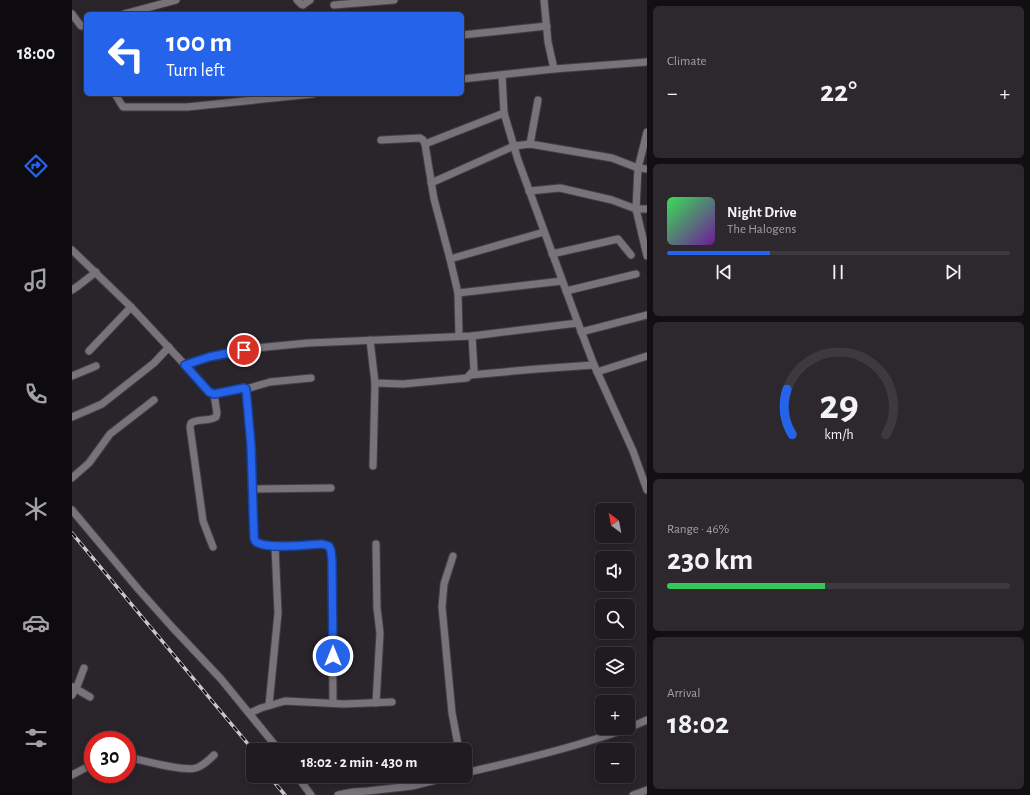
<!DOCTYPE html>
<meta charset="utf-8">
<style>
:root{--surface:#201b20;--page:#2d282d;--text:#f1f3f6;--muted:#a2a1a5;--line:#3d393e;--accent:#2563eb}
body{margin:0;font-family:"Alegreya Sans",sans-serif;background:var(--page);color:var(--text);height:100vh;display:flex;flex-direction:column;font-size:15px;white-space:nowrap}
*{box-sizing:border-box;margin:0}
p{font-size:13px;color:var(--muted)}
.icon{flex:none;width:22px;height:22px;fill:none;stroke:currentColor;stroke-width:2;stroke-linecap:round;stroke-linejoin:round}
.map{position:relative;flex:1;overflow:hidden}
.panel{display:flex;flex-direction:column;gap:6px;padding:6px;background:#120f12;width:383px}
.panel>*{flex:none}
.guide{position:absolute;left:12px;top:12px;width:380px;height:84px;border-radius:6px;box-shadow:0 2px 10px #0003,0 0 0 1px var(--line);background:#2563eb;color:#fff;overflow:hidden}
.needle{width:26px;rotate:328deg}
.fabs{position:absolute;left:523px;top:503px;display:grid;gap:8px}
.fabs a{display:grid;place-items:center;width:40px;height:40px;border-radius:6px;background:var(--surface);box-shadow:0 2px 10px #0003,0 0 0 1px var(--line);font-size:20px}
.speed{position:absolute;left:12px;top:731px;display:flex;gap:8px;font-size:20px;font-weight:700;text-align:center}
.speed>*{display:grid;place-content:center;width:52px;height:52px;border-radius:50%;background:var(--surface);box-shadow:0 2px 10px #0003,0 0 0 1px var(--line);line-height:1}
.speed .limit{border:6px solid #d22;background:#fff;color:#111}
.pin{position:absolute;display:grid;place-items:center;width:34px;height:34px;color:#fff;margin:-17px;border:2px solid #fff;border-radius:50%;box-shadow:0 1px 4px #0007}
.me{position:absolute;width:44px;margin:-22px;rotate:0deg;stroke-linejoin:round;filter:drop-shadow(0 0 3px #0008)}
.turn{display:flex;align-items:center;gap:14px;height:84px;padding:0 16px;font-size:18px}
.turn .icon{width:52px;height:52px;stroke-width:2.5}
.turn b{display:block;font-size:28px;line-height:34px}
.big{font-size:30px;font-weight:600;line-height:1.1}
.panel .card{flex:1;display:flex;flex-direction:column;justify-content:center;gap:6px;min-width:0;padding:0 14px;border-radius:6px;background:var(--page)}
.panel .dial{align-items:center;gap:0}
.dial svg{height:104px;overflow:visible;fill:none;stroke:var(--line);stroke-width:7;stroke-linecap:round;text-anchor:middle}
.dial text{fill:var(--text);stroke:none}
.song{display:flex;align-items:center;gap:12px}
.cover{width:48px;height:48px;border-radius:6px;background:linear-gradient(135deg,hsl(130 70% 55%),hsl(280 70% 35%))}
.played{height:4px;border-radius:2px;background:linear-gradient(90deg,var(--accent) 30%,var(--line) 30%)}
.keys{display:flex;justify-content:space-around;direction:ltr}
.heat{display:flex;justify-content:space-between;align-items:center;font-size:22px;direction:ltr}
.charge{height:6px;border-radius:3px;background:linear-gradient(90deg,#34c759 46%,var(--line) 0)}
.trip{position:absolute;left:174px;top:743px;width:226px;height:40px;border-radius:6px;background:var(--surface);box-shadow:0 2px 10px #0003,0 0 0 1px var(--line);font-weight:600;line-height:40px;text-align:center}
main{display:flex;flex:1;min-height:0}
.menu{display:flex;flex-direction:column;width:72px;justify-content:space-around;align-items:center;background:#0d0b0d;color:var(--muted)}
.menu .icon{width:28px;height:28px}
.menu .active{color:var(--accent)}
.menu b{font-size:18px;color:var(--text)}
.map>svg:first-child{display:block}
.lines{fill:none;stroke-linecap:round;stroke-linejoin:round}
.minor-casing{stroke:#443f45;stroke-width:9}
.minor{stroke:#78727a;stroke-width:7}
.rail-casing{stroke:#cbc7cc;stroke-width:3.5}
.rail{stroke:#110e11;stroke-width:2;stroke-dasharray:6;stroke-linecap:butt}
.route-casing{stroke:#184099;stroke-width:10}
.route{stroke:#2563eb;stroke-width:7}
</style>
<main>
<nav class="menu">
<b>18:00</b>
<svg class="icon active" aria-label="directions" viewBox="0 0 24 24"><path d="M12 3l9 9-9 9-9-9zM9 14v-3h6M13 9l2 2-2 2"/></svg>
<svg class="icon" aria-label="music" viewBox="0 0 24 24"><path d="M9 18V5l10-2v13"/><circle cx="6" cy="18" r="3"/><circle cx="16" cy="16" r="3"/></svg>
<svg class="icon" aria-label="phone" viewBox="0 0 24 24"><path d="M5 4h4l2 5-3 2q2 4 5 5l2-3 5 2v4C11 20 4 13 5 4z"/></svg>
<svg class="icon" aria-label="climate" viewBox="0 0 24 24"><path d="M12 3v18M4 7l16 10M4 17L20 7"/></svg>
<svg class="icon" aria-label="car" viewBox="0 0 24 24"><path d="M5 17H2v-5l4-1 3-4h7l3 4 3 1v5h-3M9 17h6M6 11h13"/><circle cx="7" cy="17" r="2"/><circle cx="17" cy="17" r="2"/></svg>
<svg class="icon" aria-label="filters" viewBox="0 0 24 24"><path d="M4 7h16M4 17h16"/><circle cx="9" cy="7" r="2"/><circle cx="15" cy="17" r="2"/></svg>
</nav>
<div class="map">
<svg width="575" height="795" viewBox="0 0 575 795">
<rect width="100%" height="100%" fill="#2a242b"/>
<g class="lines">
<defs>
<g id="minor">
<polyline points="225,0 229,4 231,5 238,0"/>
<polyline points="472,0 476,42 482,69"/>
<polyline points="262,5 322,0"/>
<polyline points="0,14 9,26 14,25"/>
<polyline points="52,14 104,0"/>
<polyline points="390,35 475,26"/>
<polyline points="430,75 432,113 446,160 506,323 522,365 561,451 575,490"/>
<polyline points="390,79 482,69 575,62"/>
<polyline points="43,94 51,107 115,107 241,94"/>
<polyline points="575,132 566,168 564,209 575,256"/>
<polyline points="309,140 348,138 351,140 353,144 362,199 378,259 386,293 387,336"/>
<polyline points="353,144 432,113"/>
<polyline points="458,144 466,100"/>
<polyline points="359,183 442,146 458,144 540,158 566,168 575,169"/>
<polyline points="457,191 488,188 540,200 564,209 575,209"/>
<polyline points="0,250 59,307 113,365 137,357 184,348 236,343 400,336 506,323"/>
<polyline points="480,254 546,239 559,255"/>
<polyline points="378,259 472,232"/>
<polyline points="0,290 6,286 24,272"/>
<polyline points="494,291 564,274"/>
<polyline points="386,293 490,281"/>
<polyline points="509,332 575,315"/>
<polyline points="298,340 303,383 331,384 395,378 402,370 400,336"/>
<polyline points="17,351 59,307"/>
<path d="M113,365L137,392L142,394L172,388L174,389L179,445L182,538C183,541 183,542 186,543C198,549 235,545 250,544L257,546L259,551L260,561L261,703"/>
<polyline points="525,372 575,356"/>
<polyline points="398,375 465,369 522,365"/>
<polyline points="0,376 24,366"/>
<polyline points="174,389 198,382 239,378"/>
<polyline points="0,417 30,404 82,363 97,347"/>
<polyline points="301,466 303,383"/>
<polyline points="0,478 17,463 38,434 82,400"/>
<polyline points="180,489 259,488"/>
<polyline points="0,510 67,590 100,627 149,679 207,750"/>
<polyline points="304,544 305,608 308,633 304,703"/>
<path d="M141,547L131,521L118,427L119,423C127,418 136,422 144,417L145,413L142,394"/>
<polyline points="381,556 372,584 370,607 380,713 387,750"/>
<polyline points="1,687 18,697"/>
<polyline points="0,695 6,684 12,668"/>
<polyline points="197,705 206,613 203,546"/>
<polyline points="178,713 189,708 213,701 272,704 320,702"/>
<path d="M55,757C70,760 111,772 124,768C131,766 137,760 142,755"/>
<path d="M393,773C435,763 476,754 517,741C538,735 556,729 575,720"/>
<polyline points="0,775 21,764"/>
<polyline points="225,776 239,795"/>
<polyline points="266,795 281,792 296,791 340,786 381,776"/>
<polyline points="561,795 575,790"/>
</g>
</defs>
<use href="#minor" class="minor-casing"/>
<use href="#minor" class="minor"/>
<defs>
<g id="rail">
<polyline points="0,533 181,750"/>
<polyline points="197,776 213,795"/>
</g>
</defs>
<use href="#rail" class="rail-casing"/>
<use href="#rail" class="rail"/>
</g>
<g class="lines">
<defs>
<path id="route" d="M172,350L137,357L113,365L137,392L142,394L172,388L174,389L179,445L182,538C183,541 183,542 186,543C198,549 235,545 250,544L257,546L259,551L260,561L261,656"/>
</defs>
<use href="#route" class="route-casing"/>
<use href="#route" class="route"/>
</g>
</svg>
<div class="fabs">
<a><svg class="needle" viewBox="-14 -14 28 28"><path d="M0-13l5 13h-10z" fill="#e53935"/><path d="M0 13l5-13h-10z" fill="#a2a1a5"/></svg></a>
<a><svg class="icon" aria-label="sound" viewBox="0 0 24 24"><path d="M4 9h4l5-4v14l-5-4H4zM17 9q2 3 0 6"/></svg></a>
<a><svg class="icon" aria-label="search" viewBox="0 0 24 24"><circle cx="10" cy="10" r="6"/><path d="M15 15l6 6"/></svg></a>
<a><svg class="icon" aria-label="layers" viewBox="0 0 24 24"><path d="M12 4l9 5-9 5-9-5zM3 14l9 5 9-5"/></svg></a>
<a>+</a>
<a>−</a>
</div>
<div class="speed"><div class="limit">30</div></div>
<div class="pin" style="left:172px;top:350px;background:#d93025"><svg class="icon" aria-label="arrive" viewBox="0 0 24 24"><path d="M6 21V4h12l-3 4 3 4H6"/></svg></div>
<svg class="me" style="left:261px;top:656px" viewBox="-20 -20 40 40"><circle r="17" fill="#2563eb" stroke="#fff" stroke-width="3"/><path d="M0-11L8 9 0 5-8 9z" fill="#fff"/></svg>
<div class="trip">18:02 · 2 min · 430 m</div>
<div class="guide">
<div class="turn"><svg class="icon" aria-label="left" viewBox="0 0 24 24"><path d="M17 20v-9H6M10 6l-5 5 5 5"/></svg><div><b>100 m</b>Turn left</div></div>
</div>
</div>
<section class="panel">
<div class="card"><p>Climate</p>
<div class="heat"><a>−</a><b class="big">22°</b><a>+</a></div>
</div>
<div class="card">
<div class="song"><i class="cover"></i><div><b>Night Drive</b><p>The Halogens</p></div></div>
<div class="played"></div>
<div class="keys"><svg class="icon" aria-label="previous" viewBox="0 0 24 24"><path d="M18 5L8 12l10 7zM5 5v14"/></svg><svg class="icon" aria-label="pause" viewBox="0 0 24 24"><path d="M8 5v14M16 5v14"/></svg><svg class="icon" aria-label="next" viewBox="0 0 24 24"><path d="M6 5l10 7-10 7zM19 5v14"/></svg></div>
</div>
<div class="card dial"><svg viewBox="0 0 100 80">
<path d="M14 69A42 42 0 1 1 86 69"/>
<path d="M14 69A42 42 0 0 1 10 34" stroke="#2563eb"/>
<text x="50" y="56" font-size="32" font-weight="700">29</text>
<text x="50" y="72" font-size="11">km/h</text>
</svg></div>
<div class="card"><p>Range · 46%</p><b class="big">230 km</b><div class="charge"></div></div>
<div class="card"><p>Arrival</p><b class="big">18:02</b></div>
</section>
</main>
